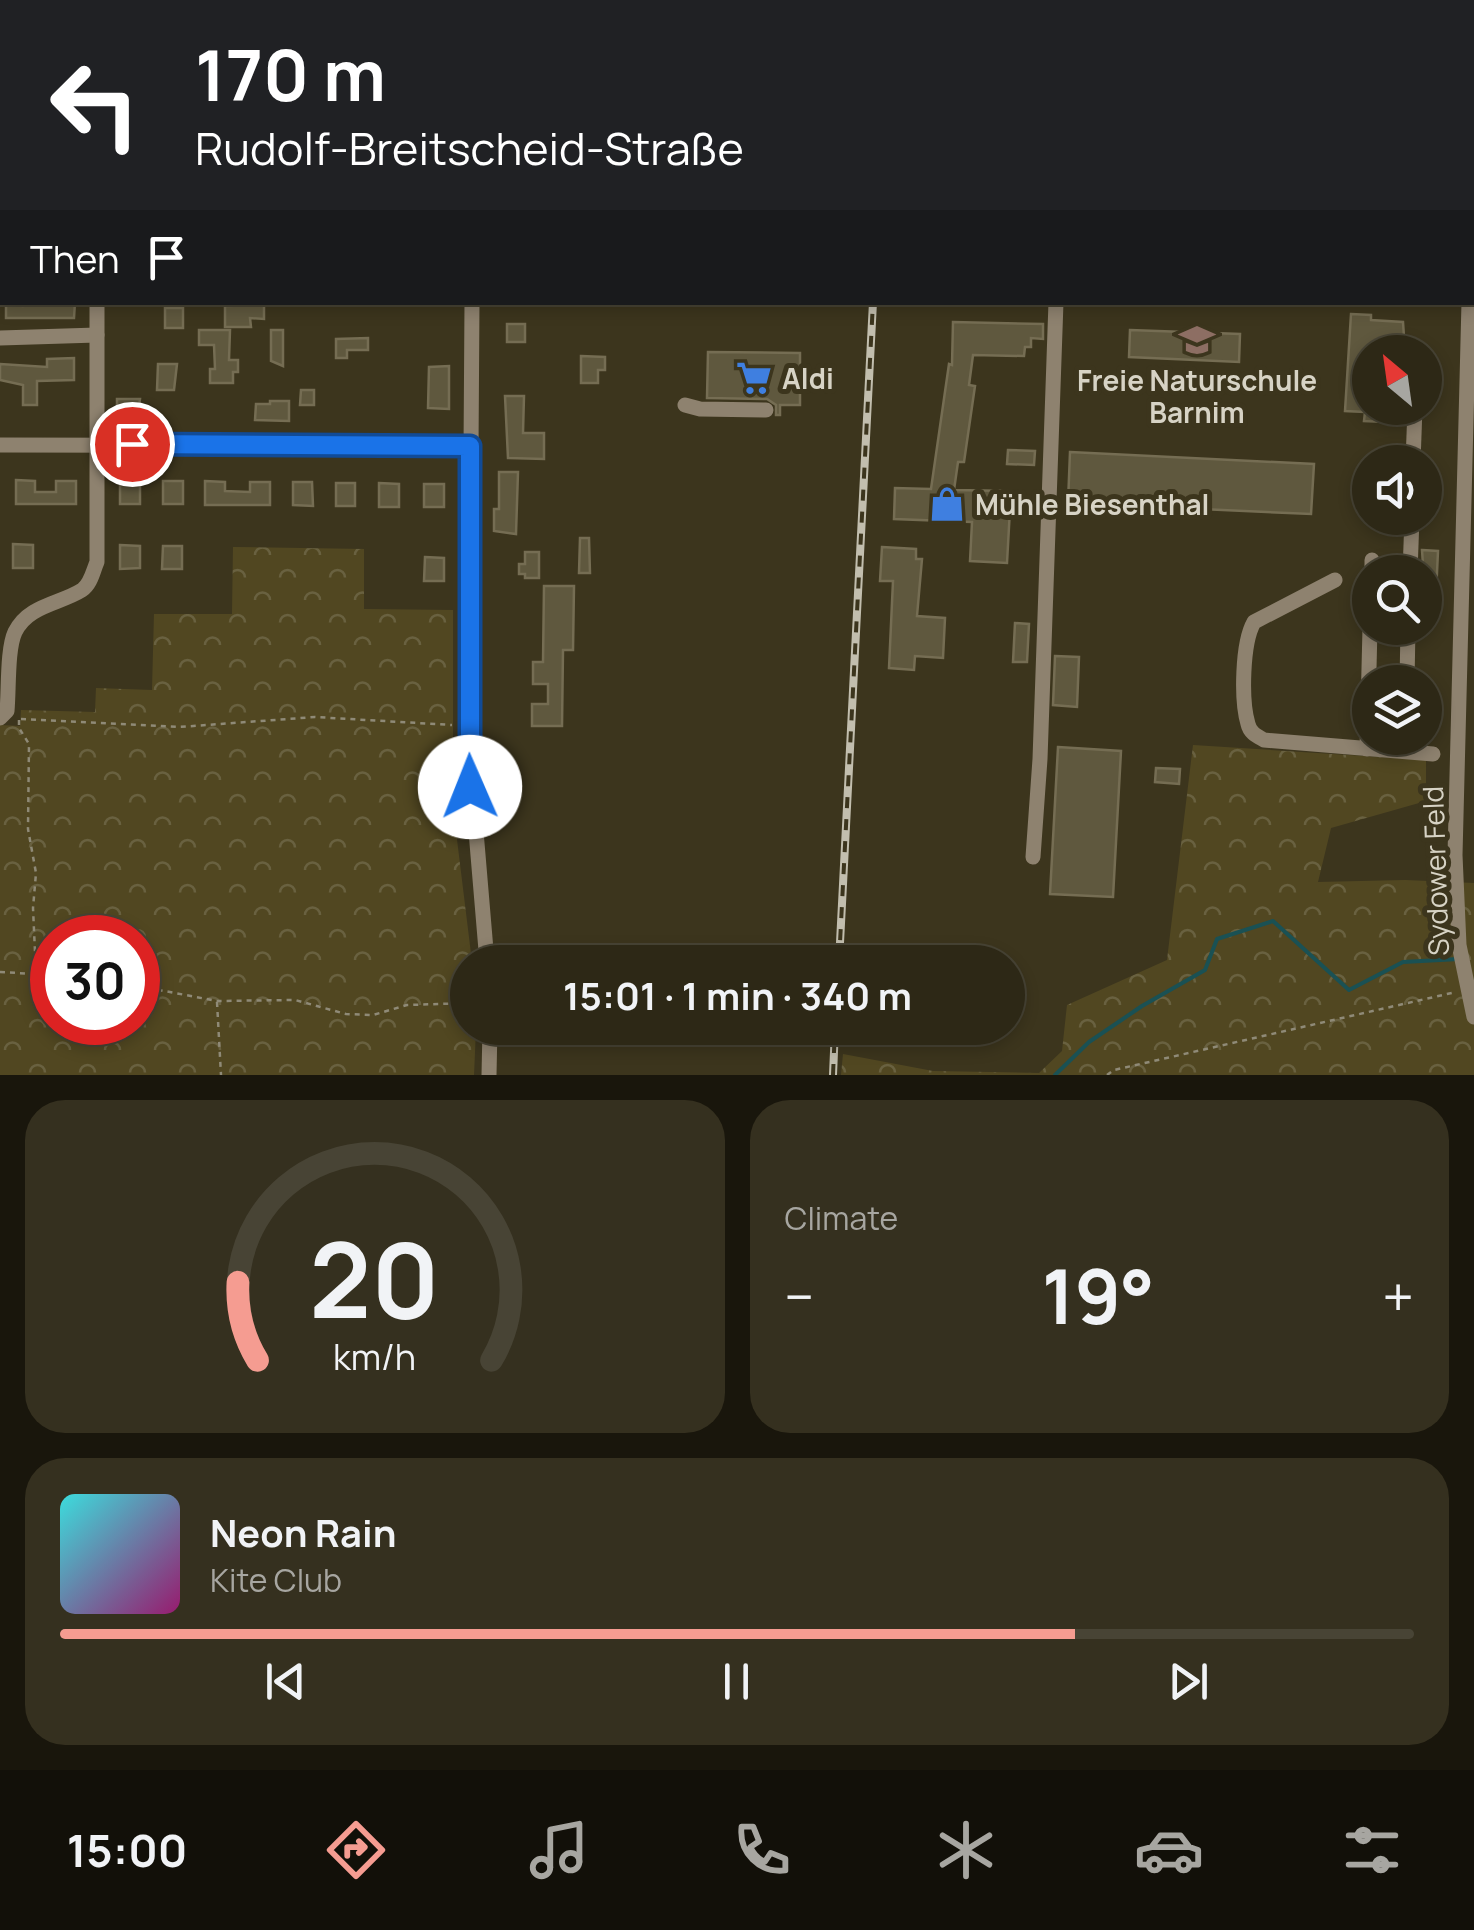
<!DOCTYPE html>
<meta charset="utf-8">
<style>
:root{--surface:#2d2816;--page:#35301f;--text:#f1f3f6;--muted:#a7a6a1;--line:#484435;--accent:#f59c91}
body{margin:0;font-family:Manrope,sans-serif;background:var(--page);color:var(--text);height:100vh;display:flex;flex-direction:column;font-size:38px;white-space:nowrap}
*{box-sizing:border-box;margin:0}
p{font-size:32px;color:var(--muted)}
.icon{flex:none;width:55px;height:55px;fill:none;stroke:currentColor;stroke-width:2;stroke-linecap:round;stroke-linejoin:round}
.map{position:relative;height:1075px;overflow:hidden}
.drawer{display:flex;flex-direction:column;gap:25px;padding:25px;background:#19160c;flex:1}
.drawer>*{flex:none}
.hud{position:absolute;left:0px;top:0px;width:1475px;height:305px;box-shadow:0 5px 15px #0003,0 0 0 2px var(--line);background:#202124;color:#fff;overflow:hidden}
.needle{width:65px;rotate:331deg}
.controls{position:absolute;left:1352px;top:335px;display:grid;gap:20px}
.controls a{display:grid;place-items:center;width:90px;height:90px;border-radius:50%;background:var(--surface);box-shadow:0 5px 15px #0003,0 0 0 2px var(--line);font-size:50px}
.speed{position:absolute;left:30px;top:915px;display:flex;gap:20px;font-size:50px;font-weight:700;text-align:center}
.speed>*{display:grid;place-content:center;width:130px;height:130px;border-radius:50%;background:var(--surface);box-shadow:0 5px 15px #0003,0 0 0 2px var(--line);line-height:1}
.speed .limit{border:15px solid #d22;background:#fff;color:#111}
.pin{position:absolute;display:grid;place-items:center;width:85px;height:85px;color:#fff;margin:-42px;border:5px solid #fff;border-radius:50%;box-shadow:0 2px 10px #0007}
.me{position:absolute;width:110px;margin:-55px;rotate:359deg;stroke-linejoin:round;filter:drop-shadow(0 0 8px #0008)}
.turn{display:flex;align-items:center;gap:35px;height:210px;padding:0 30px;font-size:45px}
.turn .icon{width:130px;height:130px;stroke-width:2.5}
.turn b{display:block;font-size:70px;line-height:85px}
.then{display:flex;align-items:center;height:95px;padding:0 30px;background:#0003;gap:20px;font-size:38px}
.big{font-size:75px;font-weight:700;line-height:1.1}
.drawer .card{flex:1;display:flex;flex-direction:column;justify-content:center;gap:15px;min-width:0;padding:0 35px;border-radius:40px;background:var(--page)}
.drawer .dial{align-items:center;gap:0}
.dial svg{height:260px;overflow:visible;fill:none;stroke:var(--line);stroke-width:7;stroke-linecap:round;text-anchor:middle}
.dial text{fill:var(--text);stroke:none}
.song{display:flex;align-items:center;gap:30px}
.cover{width:120px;height:120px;border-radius:15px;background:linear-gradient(135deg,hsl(180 70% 55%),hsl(320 70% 35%))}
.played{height:10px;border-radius:5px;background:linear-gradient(90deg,var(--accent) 75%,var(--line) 75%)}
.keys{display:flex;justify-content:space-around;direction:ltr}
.heat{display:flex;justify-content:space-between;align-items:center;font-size:55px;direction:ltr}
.drawer .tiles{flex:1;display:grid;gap:25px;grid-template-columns:1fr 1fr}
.card:last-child{grid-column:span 2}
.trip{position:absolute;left:450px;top:945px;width:575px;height:100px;border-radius:50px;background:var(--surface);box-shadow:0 5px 15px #0003,0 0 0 2px var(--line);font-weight:700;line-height:100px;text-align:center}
.menu{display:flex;height:160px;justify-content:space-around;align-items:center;background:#121009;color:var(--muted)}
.menu .icon{width:70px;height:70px}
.menu .selected{color:var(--accent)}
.menu b{font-size:45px;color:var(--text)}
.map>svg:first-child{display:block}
.grass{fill:url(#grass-dots)}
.forest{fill:url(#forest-crowns);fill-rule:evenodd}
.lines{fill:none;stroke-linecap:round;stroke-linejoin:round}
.stream{stroke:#1a5154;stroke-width:4}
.building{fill:#5f583e;stroke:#756d53;stroke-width:2.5}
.path{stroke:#8f8a77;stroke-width:2.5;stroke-dasharray:5 5;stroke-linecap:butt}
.minor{stroke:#8e826f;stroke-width:15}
.major{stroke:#e8cea7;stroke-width:18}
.rail-casing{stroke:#c2beae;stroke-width:8}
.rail{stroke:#3c351d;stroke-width:4;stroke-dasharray:11;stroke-linecap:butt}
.route-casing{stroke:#114b97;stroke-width:25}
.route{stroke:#1a73e8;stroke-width:18}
.labels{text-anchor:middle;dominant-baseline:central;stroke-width:10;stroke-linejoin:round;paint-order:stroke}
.poi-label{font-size:28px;font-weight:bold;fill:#d7d3c5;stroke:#3c351d;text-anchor:start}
.street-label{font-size:28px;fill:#d7d3c5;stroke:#3c351d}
</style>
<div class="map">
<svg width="1474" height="1075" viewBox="0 0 1474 1075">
<defs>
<pattern id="grass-dots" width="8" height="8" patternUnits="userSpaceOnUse" patternTransform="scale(2.5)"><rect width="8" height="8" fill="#514721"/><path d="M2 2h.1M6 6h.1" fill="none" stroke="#696140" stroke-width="1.8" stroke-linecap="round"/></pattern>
<pattern id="forest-crowns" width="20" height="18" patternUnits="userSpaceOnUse" patternTransform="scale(2.5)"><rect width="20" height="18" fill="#514721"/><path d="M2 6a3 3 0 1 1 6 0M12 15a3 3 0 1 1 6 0" fill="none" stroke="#696140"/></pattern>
</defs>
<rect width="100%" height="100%" fill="#3c351d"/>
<polygon class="grass" points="1186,0 1474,0 1474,143 1472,2 1174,2"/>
<g class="forest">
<path d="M233,547L364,549V609L453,610V807L472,962H468V1028H476L474,1075H0V725L20,726L21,710L95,712L96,688L152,690L154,614H232ZM52,938H138V1022H52Z"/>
<polygon points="1193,745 1426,760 1426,801 1331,828 1318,882 1405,880 1474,883 1474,1075 841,1075 843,1054 933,1071 1039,1073 1062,1051 1067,1005 1167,960"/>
</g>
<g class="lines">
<polyline class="stream" points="1055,1075 1089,1042 1142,1006 1205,970 1217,939 1273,921 1349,990 1403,962 1459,959"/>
</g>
<g class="building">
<polygon points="6,302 23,302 23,306 75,302 74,318 6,318"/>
<polygon points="264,305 264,319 250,318 251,327 225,327 225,306"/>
<rect x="165" y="308" width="18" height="20"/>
<polygon points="1351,314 1371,315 1371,320 1403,322 1405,352 1370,352 1370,408 1386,408 1385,422 1364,421 1365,412 1345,411"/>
<polygon points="953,322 1043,324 1043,339 1031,338 1031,347 1025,347 1024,356 973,355 969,385 975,386 964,462 958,462 954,490 1011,491 1007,563 970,561 972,522 894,519 895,488 931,489 949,364 952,365"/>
<rect x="507" y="324" width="18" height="18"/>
<polygon points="199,330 230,330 229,360 238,360 238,372 233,372 233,383 210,383 210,369 215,369 214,345 199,345"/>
<polygon points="271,330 283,330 283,366 271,361"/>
<polygon points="1130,330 1240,334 1239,362 1129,357"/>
<polygon points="368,338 368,350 347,350 347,358 336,358 336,339"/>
<polygon points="708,352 800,353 800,405 780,405 780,415 776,415 776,405 767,399 707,398"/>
<polygon points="581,356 605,357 605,370 598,370 598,383 581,383"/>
<polygon points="74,358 74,380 37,381 37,405 23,405 23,385 0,380 0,364 47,367 47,359"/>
<polygon points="158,364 177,364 174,390 157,390"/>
<polygon points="449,366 449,409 428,408 429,367"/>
<polygon points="301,390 314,390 314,405 300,405"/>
<polygon points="505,396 524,396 523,433 544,433 544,459 508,458"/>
<polygon points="117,399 140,399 137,421 117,421"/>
<polygon points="270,401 289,401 289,421 255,420 256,404 270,404"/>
<polygon points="1008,450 1035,451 1034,465 1007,464"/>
<polygon points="1070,452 1314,464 1311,514 1068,503"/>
<polygon points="499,472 518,472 516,534 494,531 494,509 499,509"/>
<polygon points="16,480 35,481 35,492 56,492 56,481 76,481 76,504 16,504"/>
<rect x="120" y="481" width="20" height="23"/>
<rect x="163" y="481" width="20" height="23"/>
<polygon points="205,481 225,482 225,491 250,492 250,482 270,482 270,505 205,505"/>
<polygon points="293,482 312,482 313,506 293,505"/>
<rect x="336" y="483" width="19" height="23"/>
<polygon points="379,483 399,484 399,507 379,507"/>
<rect x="424" y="484" width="20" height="23"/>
<polygon points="580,538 589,538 590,573 579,573"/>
<polygon points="13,544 33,545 33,568 13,568"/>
<polygon points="120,545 140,546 140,568 120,569"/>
<polygon points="163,546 182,546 182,569 162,569"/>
<polygon points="882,547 916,549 916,559 922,559 917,616 945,618 943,658 915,656 914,670 889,668 893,581 880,581"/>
<polygon points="1422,550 1438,551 1436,595 1425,594"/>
<polygon points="525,552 539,552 539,578 525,578 525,574 519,574 519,564 525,564"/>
<polygon points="425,557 444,558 444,581 424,581"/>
<polygon points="544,586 574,586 573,650 563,650 562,726 532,726 532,704 548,704 548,684 533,684 533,662 543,662"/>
<polygon points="1015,623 1029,624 1027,662 1013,662"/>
<polygon points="1055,656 1079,657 1077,707 1053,705"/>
<polygon points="1058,747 1121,751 1113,897 1050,894"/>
<polygon points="1156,768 1180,769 1179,784 1155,782"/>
</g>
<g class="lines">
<g class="path">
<polyline points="950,0 950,2"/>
<polyline points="864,2 864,0"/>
<polyline points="903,2 903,0"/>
<polyline points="0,155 2,155"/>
<polyline points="21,719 179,727 315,717 452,725"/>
<polyline points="19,720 19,728 29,744 28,829 36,873 33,908 36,974"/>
<polyline points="0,972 52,975"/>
<polyline points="138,986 217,1001 295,1000 346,1014 373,1015 407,1005 468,1003"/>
<polyline points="217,1002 221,1075"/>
<polyline points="1107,1075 1114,1070 1456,992"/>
</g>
<g class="minor">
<polyline points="26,2 29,0"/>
<polyline points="822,2 822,0"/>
<polyline points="0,25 2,23"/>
<polyline points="1472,196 1474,179"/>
<polyline points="472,302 469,748 487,962"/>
<polyline points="1469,302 1455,855 1459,945 1474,1017"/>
<polyline points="0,338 97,335"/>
<polyline points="685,405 700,409 766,410"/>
<polyline points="0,445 470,446"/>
<polyline points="1413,462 1415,408"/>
<polyline points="1372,572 1372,560"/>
<polyline points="1410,572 1412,518"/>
<path d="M1335,580L1254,622C1242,643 1241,701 1248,724C1250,733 1257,736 1264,740L1433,754"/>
<polyline points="1407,682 1408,628"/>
<path d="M0,718L7,711C9,690 7,649 15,632C28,605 60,604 82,590C91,584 93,571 97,562V302"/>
<polyline points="1367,749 1370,628"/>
<polyline points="1033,857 1040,759 1056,302"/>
<polyline points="489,1075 490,1028"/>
</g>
<g class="major">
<polyline points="0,129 2,129"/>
<polyline points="1472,172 1474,172"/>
</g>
<defs>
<g id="rail">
<polyline points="887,2 887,0"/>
<polyline points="839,962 873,302"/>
<polyline points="833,1075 835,1028"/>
</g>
</defs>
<use href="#rail" class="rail-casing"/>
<use href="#rail" class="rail"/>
</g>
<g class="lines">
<defs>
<polyline id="route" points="132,444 470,446 470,787"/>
</defs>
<use href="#route" class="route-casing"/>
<use href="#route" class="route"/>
</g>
<defs>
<symbol id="school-bare" viewBox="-9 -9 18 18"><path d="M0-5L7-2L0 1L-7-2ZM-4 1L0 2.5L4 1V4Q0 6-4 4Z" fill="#8d6e63" stroke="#3c351d" stroke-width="2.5" paint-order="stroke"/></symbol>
<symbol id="supermarket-bare" viewBox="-9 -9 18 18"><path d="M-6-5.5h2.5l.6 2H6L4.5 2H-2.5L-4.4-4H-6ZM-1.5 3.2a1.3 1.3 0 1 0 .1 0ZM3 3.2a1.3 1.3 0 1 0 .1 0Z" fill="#3f7fe0" stroke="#3c351d" stroke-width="2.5" paint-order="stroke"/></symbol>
<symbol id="shop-bare" viewBox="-9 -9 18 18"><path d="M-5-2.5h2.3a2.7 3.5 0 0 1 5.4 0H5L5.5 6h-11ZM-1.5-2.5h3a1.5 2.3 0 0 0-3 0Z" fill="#3f7fe0" stroke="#3c351d" stroke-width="2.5" paint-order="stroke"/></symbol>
</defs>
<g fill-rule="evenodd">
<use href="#school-bare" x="1172" y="315" width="50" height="50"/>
<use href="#supermarket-bare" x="729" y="353" width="50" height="50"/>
<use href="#shop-bare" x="922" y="479" width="50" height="50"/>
</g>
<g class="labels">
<g class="poi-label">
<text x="782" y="378">Aldi</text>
<text x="1197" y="380" text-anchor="middle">Freie Naturschule<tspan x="1197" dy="32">Barnim</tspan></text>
<text x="975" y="504">Mühle Biesenthal</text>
</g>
<g class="street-label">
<text transform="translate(1435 871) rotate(-92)">Sydower Feld</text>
</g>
</g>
</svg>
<div class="controls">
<a><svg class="needle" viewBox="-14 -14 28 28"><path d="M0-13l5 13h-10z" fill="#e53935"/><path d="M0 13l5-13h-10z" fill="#a7a6a1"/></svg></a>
<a><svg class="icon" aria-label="sound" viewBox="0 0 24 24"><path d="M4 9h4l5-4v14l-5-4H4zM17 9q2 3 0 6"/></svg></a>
<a><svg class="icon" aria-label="search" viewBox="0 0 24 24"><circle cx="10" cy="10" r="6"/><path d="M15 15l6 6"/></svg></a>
<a><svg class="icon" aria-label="layers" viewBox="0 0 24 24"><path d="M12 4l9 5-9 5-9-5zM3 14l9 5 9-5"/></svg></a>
</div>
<div class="speed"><div class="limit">30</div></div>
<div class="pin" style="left:132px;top:444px;background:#d93025"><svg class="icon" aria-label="arrive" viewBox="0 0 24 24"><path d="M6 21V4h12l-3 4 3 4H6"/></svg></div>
<svg class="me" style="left:470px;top:787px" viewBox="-20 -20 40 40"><circle r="19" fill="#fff"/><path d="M0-13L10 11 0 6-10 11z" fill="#1a73e8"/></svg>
<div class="trip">15:01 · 1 min · 340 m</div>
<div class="hud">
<div class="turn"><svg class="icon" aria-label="left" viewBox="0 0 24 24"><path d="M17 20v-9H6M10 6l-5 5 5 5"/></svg><div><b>170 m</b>Rudolf-Breitscheid-Straße</div></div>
<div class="then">Then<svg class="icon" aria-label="arrive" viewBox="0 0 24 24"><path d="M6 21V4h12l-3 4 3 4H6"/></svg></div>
</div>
</div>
<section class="drawer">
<div class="tiles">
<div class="card dial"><svg viewBox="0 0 100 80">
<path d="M14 69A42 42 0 1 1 86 69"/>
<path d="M14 69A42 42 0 0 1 8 45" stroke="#f59c91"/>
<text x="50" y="56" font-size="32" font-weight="700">20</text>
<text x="50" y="72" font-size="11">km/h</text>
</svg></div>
<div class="card"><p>Climate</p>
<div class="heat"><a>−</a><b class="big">19°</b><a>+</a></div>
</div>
<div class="card">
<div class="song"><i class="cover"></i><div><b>Neon Rain</b><p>Kite Club</p></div></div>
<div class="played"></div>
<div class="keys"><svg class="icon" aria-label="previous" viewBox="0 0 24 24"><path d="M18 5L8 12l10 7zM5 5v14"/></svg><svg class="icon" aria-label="pause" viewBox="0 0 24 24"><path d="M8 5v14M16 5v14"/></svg><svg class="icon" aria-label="next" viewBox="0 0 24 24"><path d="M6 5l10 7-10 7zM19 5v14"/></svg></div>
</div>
</div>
</section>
<nav class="menu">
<b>15:00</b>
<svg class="icon selected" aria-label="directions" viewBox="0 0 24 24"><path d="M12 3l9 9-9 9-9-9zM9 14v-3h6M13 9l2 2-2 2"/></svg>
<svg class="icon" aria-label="music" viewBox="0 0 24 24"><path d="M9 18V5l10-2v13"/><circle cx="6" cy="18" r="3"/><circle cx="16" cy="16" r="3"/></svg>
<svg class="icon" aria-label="phone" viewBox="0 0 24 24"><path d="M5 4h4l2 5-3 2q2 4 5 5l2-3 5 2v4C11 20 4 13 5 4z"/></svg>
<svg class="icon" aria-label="climate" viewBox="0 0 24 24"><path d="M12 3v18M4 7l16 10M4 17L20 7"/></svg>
<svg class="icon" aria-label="car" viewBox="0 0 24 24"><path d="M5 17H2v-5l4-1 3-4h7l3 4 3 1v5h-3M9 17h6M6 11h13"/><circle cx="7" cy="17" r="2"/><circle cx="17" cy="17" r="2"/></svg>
<svg class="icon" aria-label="filters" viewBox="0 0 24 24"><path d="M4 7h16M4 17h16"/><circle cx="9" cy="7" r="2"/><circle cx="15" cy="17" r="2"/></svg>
</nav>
